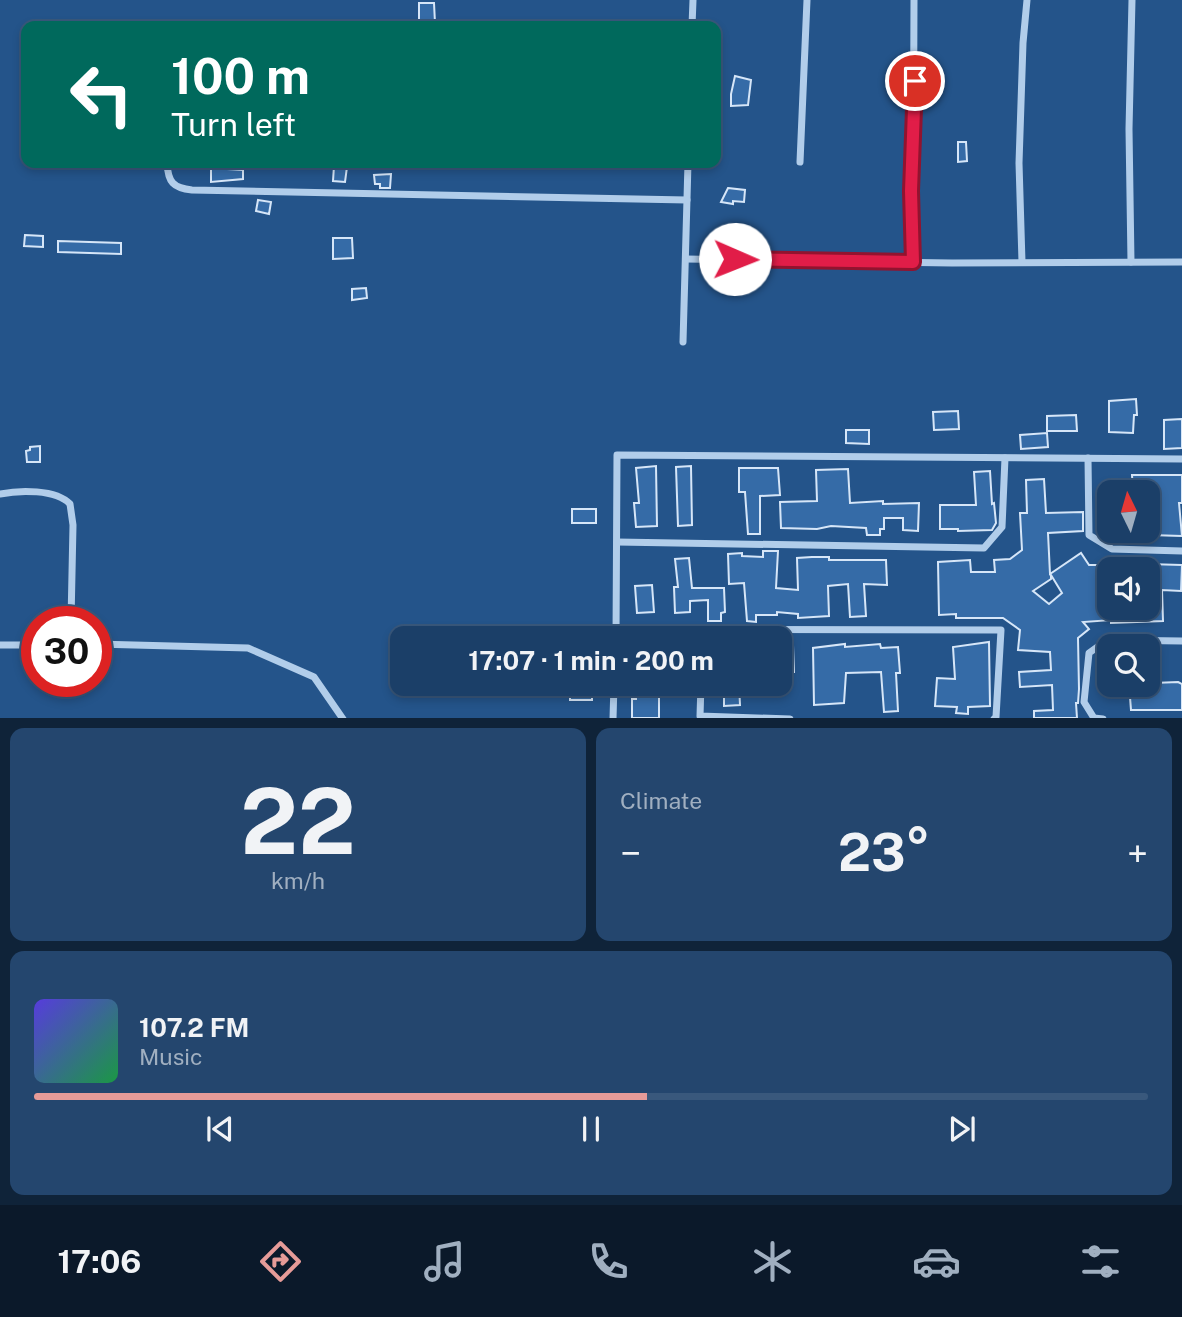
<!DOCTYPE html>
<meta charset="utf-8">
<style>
:root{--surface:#1b3f68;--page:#24466e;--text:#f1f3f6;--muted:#a0afc0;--line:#39587c;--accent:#e69b98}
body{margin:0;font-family:"Public Sans",sans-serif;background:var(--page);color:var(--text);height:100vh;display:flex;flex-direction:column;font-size:26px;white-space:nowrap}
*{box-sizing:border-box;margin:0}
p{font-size:23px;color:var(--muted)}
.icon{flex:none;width:38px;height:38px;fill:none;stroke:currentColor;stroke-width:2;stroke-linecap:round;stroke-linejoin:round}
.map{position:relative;height:718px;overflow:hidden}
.sheet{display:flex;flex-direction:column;gap:10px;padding:10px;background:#0f2339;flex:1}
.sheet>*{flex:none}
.guide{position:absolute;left:21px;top:21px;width:700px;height:147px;border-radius:14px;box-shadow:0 4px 10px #0003,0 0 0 2px var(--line);background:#00695c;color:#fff;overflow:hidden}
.needle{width:46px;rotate:355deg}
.controls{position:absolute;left:1097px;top:480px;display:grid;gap:14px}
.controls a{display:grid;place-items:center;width:63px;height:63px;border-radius:14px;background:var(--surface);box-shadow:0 4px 10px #0003,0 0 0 2px var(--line);font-size:35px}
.speed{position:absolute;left:21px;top:606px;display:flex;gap:14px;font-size:35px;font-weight:700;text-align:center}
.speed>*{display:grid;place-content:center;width:91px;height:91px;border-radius:50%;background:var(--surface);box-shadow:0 4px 10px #0003,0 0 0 2px var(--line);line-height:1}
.speed .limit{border:10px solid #d22;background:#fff;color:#111}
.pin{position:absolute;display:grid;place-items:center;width:60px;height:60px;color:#fff;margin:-30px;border:4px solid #fff;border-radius:50%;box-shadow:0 2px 7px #0007}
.me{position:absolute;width:77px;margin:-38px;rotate:91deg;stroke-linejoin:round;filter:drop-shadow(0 0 5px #0008)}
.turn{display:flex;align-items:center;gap:24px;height:147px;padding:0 35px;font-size:32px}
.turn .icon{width:91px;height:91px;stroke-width:2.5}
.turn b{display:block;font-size:49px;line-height:60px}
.big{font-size:52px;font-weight:700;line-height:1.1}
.sheet .tile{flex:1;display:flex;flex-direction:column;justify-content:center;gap:10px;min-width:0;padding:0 24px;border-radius:14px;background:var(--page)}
.sheet .dial{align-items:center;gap:0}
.dial b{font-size:91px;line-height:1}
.song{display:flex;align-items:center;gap:21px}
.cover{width:84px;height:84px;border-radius:10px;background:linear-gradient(135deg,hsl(250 70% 55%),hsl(140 70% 35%))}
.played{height:7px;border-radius:4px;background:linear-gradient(90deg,var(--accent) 55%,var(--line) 55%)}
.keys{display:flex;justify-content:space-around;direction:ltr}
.heat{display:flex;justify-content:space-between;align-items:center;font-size:38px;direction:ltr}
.sheet .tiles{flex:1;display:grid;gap:10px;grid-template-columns:1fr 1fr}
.tile:last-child{grid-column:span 2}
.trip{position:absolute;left:390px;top:626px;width:402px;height:70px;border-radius:14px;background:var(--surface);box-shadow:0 4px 10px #0003,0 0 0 2px var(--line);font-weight:700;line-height:70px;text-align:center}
.menu{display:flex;height:112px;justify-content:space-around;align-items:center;background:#0b192a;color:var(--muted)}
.menu .icon{width:49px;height:49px}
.menu .on{color:var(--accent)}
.menu b{font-size:32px;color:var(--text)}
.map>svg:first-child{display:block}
.building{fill:#356ba7;stroke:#d6e6f8;stroke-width:2;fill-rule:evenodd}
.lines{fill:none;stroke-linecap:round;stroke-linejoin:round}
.minor{stroke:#b1cdea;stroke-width:7}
.route-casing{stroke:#92132f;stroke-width:18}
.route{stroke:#e11d48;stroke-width:12}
</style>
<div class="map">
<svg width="1182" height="719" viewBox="0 0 1182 719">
<rect width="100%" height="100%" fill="#24548a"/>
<g class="building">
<polygon points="419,3 434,3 435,23 419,23"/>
<polygon points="735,76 751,80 748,105 731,106 731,94"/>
<polygon points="958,142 966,142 967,161 958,162"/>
<polygon points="334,166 347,167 345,182 333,181"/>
<polygon points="211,168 243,170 243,179 211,182"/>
<polygon points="391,174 390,188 380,188 380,184 375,184 374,175"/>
<polygon points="728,188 745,190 744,202 733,201 733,204 721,202"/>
<polygon points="258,200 271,202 269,214 256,211"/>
<polygon points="25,235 43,236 43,247 24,246"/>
<polygon points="333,238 352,238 353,258 333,259"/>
<polygon points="58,241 121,243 121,254 58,252"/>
<polygon points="366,288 367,298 352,300 352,289"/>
<polygon points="1136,399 1137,415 1134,415 1133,433 1109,432 1109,401"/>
<polygon points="958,411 959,429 934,430 933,412"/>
<polygon points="1076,415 1077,431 1047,431 1047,416"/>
<polygon points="1182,419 1182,448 1164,449 1164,420"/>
<polygon points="846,430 869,430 869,444 846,443"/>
<polygon points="1047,433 1048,447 1021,449 1020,435"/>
<polygon points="40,446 40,462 27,462 26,451 30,450 30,447"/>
<polygon points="656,466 657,526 636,527 634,503 639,503 636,468"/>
<polygon points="691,466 692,525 678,526 676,467"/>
<polygon points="739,468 778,468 780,495 760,496 760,534 748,534 745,492 739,492"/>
<polygon points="848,469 850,503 883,501 883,504 919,503 918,531 903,530 903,518 884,518 884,529 880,529 880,535 867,535 866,528 831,526 817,529 781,528 780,502 817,501 816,470"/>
<polygon points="990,471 992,504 994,503 996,523 992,530 958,531 958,529 940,529 940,505 976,505 974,472"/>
<polygon points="1132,475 1182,475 1182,503 1179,503 1182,536 1150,535 1149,492 1133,492"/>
<path d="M1044,479L1046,513L1083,512V531L1048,533L1050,574L1081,553L1089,565H1102V607H1149L1148,564L1182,565L1181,591L1162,590L1163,621L1111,623V620L1083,622L1089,629L1078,638L1079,689L1078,703H1076L1077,718H1034V711L1053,710L1052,685L1020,687L1019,672L1051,670L1050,652L1018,650L1020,630L1003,618H956V614L939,615L938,562L970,560L971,572H995L994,560L1010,559L1022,550L1020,513H1027L1026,480ZM1051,575L1062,593L1049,604L1033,591L1051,579Z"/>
<rect x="572" y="509" width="24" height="14"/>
<polygon points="763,551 778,551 776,588 798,590 797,558 812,557 829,557 829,560 886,560 887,585 864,584 866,616 850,617 848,584 828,586 829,616 798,618 798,614 777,612 777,615 756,615 756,622 747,621 744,583 729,584 728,554 742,553 742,556 763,557"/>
<polygon points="689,558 692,588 724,588 725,612 721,613 721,621 708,621 708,600 690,601 690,612 675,613 674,587 678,587 675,559"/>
<polygon points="652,585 654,612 637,613 635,586"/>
<polygon points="989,642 990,706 968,707 968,714 956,713 957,707 935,706 937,678 955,679 953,647"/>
<polygon points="845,644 845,647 880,644 881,648 898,647 900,673 896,673 898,711 884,712 881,672 846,673 844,703 814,705 813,648"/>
<polygon points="793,645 794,672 780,672 780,646"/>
<polygon points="1178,682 1182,684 1182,710 1131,710 1129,684"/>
<polygon points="635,684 659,684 659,718 632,718 632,699 636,699"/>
<polygon points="719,684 739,684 740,705 724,706 724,697 719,697"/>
<rect x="570" y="686" width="22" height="14"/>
</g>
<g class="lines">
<g class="minor">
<polyline points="692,26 693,0"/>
<polyline points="800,162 807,0"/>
<path d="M167,163C168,182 173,188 192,190L687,200"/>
<polyline points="686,259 952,263 1182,262"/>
<polyline points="913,262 914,0"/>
<polyline points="1022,262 1019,163 1023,43 1027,0"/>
<polyline points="1131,262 1129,129 1132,0"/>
<polyline points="683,342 688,163"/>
<polyline points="1088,458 1089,535 1112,549 1182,551"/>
<path d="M0,494C19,490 56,489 70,504L73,525L71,621"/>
<polyline points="617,542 984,548 1002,527 1005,458"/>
<polyline points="616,629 1001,630 996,717 994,719"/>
<polyline points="616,639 617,455 1182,459"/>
<polyline points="96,644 248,648 314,677 343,719"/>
<polyline points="0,645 37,645"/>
<polyline points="701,684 700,716 790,719"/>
<polyline points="613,719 614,684"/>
<polyline points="1103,719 1094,718 1084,702 1089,653 1107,640 1182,641"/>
</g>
</g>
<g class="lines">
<defs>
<polyline id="route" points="735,259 913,262 911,191 915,81"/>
</defs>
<use href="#route" class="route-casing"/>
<use href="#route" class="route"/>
</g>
</svg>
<div class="controls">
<a><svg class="needle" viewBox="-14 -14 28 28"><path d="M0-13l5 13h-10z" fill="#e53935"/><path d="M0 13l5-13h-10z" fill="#a0afc0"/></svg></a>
<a><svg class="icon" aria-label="sound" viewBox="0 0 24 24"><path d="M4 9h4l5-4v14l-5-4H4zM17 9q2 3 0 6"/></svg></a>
<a><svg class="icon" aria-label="search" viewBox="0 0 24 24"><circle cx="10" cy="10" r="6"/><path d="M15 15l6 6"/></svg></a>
</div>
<div class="speed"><div class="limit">30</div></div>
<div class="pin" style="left:915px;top:81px;background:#d93025"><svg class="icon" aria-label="arrive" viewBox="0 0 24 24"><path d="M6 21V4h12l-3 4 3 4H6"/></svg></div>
<svg class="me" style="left:735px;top:259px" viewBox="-20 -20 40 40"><circle r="19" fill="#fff"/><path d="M0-13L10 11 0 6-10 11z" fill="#e11d48"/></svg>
<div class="trip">17:07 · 1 min · 200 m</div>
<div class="guide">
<div class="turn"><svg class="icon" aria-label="left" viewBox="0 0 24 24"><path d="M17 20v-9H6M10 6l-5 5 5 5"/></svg><div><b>100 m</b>Turn left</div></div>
</div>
</div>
<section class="sheet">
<div class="tiles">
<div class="tile dial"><b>22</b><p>km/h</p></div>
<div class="tile"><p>Climate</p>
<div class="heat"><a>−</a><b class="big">23°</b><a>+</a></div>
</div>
<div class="tile">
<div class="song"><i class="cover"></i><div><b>107.2 FM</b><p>Music</p></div></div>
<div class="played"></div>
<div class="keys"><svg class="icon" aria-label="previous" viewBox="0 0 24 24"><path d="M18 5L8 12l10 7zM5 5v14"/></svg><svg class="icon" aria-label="pause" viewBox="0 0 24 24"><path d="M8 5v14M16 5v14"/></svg><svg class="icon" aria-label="next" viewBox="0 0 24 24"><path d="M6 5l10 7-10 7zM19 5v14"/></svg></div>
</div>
</div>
</section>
<nav class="menu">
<b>17:06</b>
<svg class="icon on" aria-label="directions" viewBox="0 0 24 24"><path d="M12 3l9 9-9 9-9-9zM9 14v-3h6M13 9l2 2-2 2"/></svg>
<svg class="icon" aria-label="music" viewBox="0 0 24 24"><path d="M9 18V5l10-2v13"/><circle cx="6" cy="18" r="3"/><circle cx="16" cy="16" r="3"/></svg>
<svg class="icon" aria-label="phone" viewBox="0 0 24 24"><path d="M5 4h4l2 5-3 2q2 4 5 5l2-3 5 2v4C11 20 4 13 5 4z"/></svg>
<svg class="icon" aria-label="climate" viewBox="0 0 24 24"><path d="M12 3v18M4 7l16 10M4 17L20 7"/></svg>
<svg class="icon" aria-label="car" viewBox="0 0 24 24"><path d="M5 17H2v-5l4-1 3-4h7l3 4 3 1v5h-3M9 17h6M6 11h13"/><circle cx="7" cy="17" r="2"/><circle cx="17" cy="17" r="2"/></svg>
<svg class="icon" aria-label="filters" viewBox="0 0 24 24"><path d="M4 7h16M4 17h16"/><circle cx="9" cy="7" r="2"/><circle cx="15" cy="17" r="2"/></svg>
</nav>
